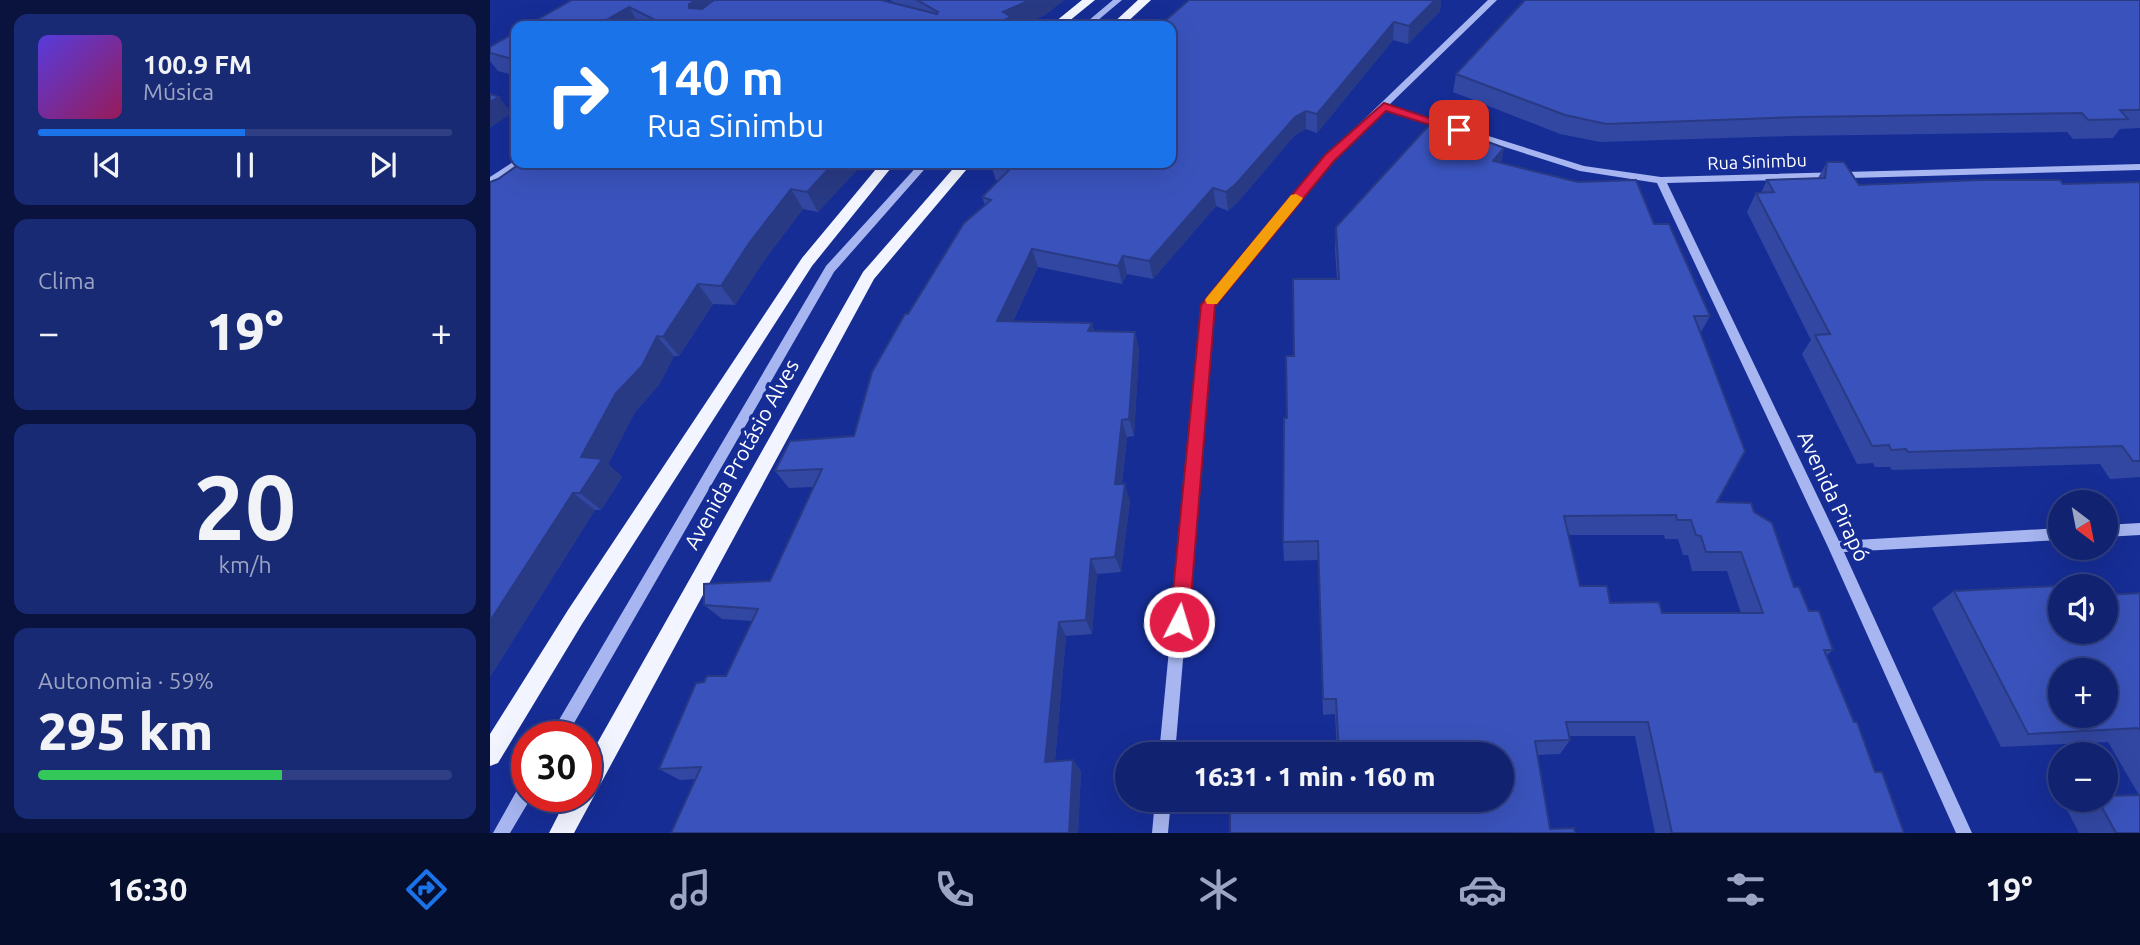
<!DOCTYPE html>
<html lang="pt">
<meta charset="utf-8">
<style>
:root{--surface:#102270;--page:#192a75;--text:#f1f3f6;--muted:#9ca4c3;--line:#303f83;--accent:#1a73e8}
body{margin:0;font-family:Ubuntu,sans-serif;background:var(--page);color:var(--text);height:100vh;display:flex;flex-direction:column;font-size:26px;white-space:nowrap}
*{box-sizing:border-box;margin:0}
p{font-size:23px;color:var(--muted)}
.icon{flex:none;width:38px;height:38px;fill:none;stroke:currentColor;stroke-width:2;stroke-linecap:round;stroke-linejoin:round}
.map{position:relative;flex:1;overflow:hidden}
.sheet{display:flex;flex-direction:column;gap:14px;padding:14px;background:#09133e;width:490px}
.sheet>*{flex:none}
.hud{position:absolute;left:21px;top:21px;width:665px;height:147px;border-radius:14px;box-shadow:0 7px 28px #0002,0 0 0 2px var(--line);background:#1a73e8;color:#fff;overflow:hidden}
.needle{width:46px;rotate:148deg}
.tools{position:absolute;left:1558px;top:490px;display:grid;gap:14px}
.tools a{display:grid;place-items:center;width:70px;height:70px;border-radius:50%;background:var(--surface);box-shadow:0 7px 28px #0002,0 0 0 2px var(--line);font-size:35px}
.speed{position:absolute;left:21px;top:721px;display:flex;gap:14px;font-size:35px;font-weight:700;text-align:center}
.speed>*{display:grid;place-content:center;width:91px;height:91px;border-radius:50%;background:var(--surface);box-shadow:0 7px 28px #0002,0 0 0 2px var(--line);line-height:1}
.speed .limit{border:10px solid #d22;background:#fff;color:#111}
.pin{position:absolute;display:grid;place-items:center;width:60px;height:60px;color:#fff;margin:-30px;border-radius:14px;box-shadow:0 4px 10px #0006}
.me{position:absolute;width:77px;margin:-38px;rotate:5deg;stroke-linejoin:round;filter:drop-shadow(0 0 5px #0008)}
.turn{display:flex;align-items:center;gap:24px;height:147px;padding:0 21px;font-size:32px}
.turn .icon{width:91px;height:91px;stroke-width:2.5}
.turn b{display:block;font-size:49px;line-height:60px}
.big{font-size:52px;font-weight:800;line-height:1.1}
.sheet .card{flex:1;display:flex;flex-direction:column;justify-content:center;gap:10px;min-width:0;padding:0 24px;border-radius:14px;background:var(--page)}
.sheet .dial{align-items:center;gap:0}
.dial b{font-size:91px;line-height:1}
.song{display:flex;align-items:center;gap:21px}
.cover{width:84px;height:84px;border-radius:10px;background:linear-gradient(135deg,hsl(250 70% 55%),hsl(330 70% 35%))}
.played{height:7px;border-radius:4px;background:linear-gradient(90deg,var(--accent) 50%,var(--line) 50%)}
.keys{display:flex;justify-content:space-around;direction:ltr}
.heat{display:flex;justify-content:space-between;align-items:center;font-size:38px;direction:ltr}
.charge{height:10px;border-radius:5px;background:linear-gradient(90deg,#34c759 59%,var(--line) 0)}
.trip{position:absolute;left:625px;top:742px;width:399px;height:70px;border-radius:35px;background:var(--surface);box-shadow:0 7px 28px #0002,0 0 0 2px var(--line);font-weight:800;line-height:70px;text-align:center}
.tabs{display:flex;height:112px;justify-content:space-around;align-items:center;background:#060e2d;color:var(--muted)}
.tabs .icon{width:49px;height:49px}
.tabs .selected{color:var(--accent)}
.tabs b{font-size:32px;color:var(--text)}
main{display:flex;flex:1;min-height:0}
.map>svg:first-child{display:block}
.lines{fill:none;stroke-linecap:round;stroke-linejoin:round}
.minor{fill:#a7b6f1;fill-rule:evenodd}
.major{fill:#f2f4ff;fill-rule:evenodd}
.wall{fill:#3247a2;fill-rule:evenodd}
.shaded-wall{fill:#293a84}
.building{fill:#3a53bc;stroke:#293a84;stroke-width:2;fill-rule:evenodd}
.route{fill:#e11d48;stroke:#92132f;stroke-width:2}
.slow{fill:#f59e0b}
.labels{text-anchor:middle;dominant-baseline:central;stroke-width:7;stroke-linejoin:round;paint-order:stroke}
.far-street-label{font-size:18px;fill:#fff;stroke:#162d96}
.street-label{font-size:21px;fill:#fff;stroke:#162d96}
</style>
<main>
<section class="sheet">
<div class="card">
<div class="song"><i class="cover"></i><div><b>100.9 FM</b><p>Música</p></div></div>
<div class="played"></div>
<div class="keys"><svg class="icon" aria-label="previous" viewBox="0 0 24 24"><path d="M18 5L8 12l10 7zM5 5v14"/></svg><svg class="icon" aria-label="pause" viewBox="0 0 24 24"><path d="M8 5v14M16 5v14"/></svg><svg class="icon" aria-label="next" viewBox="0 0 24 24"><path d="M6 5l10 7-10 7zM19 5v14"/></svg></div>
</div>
<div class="card"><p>Clima</p>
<div class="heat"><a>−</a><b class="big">19°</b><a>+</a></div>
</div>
<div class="card dial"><b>20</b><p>km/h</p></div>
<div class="card"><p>Autonomia · 59%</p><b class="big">295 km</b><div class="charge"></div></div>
</section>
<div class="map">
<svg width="1650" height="833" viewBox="0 0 1650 833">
<rect width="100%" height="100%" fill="#162d96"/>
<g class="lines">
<g class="minor">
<polygon points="623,0 632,0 601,26 592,26"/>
<polygon points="998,0 1007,0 899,105 1094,166 1171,177 1650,164 1650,170 1177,183 1349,541 1570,528 1570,540 1354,552 1482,833 1466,833 1338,547 1167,183 1090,171 895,109 842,160 723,306 685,754 669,754 712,305 836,156"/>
<polygon points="26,160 26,163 32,163 30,165 0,185 0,177"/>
<polygon points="430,163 440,163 344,272 76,737 59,737 336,266"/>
<polygon points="1650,523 1650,535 1615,537 1615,525"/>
<polygon points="37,781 37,796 42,796 20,833 3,833 31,783"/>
<polygon points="665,800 681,800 678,833 662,833"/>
</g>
<g class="major">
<polygon points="592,0 605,0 573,26 560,26"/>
<polygon points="648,0 661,0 633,26 620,26"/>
<polygon points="391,163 405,163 322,266 92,624 8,763 0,766 0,734 78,610 312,258"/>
<polygon points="468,163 482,163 384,279 84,833 59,833 78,796 96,796 96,763 373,272"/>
</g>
</g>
<g class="wall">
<polygon points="82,0 407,4 400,0 574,0 555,15 530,26 36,26"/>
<polygon points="699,0 951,0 950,11 918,44 903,40 827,133 816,129 805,135 747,203 738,211 726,206 663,279 637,274 632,284 548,267 523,321 602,323 604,331 645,332 649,350 644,436 637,437 632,484 640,501 631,572 607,574 602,634 576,636 565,761 583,760 591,771 588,833 181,833 206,779 190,780 169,769 214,682 236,676 262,621 232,619 214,605 280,581 323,487 299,488 285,471 364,436 418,314 495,205 492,197 508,180 506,180 500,163 681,163"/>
<polygon points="1650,0 1650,128 1630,129 1623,138 1583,139 1577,132 1300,136 1110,142 1070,134 963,92 966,74"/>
<polygon points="26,32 26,76 8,71 0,61 0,47"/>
<path d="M1014,148L1011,163L1164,224L1220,316L1210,334L1227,502L1264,512L1304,587L1343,650L1336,656L1385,772L1414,833H1165L1145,736H1079L1080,740L1070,754L1048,755L1060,829L1085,833L832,804L831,800H1012V754H847L845,714L833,715L828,560L794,561L793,542L797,418L804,356L847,279L845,250L846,227ZM1079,535H1174L1175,539H1188L1193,555H1198L1202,571H1237L1251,613H1172L1120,603L1090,586Z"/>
<polygon points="1337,162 1369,185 1573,184 1650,182 1650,477 1620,479 1610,464 1402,470 1400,467 1385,467 1383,463 1367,464 1312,354 1321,340 1257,212 1266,193 1271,193 1277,180 1328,178"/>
<polygon points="368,168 328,212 313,209 273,262 245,305 223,304 189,356 184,356 169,385 145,412 118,464 132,477 111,510 105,510 0,677 0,182 8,179"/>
<polygon points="1464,591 1570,632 1650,593 1650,833 1589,833 1576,808 1598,800 1615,800 1649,795 1618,742 1511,747 1442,608"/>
</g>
<g class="shaded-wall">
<polygon points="206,0 243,0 210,24 199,8 199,4"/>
<polygon points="540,0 574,0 555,15 530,26 501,26 513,12"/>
<polygon points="945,0 951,0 950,11 918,44 919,26"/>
<polygon points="139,7 150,26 106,26"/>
<polygon points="904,22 903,40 827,133 827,114"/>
<polygon points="9,97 22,113 0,128 0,102"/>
<polygon points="816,111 816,129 805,135 747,203 738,211 736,192 805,117"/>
<polygon points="1014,148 1009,171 1003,161"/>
<polygon points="344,163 374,163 328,212 317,192"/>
<polygon points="723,188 726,206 663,279 659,261"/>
<polygon points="301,189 313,209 273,262 245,305 231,286 260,242"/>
<polygon points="542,249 548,267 514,339 507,321"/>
<polygon points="633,256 637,274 632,284 628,266"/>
<polygon points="208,284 223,304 189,356 173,337"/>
<polygon points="602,323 607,341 598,331"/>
<polygon points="645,332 649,350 644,436 639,419"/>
<polygon points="167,336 184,356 169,385 145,412 118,464 132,477 111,510 90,493 91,457 126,393"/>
<polygon points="632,420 637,437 630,501 625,484"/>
<polygon points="635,484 640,501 631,572 625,557"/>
<polygon points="83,493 105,510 0,677 0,621"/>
<polygon points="601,559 607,574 602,634 596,620"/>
<polygon points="569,622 576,636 564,772 555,762"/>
<polygon points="583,760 591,771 588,833 579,833"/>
</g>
<g class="building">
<polygon points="82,0 206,0 199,4 199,8 212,9 224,0 391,0 447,14 448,12 427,0 540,0 513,12 521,17 501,26 177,26 139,7 106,26 36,26"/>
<polygon points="699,0 945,0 919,26 904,22 827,114 816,111 805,117 746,184 736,192 723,188 659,261 633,256 628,266 542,249 507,321 602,323 598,331 645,332 639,419 632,420 625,484 635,484 625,557 601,559 596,620 569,622 555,762 583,760 579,833 181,833 211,767 169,769 206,683 214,682 217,676 236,676 268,609 214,605 214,584 280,581 332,469 285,471 300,441 364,436 382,372 415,314 418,314 474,223 501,200 492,197 521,168 505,163 681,163 681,26 669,26"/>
<polygon points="1035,0 1650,0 1650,110 1630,110 1638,119 1598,120 1592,113 1310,117 1116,124 1075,115 966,74"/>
<polygon points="26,32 26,60 0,53 0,47"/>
<polygon points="0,94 9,97 0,102"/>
<path d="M943,121L1014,148L1003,161L1088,182L1146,180L1164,224H1179L1220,316H1204L1255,451L1227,502L1261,503L1264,512L1282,523L1304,587H1309L1319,611H1329L1343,650H1334L1364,722H1367L1385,772H1392L1414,833H1182L1158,722H1076L1080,740L1045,741L1060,829L1084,828L1085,833H740V805L832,804V800H1012V754H849L846,699H833L828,541L793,542L794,418H797L796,356H804L803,279H849L846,227ZM1186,515L1187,520H1201L1206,535L1211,536L1216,552H1251L1273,613H1172L1169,602L1120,603L1117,586H1090L1074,516Z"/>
<polygon points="1337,162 1354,162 1369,185 1489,180 1570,180 1573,184 1650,182 1650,461 1643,461 1632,446 1418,452 1416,449 1401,450 1399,445 1382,446 1325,335 1340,334 1266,193 1284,192 1277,180 1335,178"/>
<polygon points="31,163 344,163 317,192 301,189 260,242 231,286 208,284 173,337 167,336 152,366 126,393 91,457 112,459 90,493 83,493 0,621 0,182 8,179"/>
<path d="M1566,586L1570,592V632H1615V595L1650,593V730L1649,728L1538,734L1464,591ZM1570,670H1615V716H1570Z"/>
<polygon points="1650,795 1650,833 1626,833 1608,800 1615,800 1615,796"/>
</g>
<polygon class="route" points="894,103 975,130 969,134 896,111 844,161 725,306 699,622 696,628 689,631 683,628 680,622 711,305 835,155"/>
<polygon class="slow" points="806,194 813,198 811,201 727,304 717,304 715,300 717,297 801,195"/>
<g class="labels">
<g class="far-street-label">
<text transform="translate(1267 161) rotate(-2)">Rua Sinimbu</text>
</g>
<g class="street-label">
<text transform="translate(251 454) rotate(-61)">Avenida Protásio Alves</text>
<text transform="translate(1344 496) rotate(65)">Avenida Pirapó</text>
</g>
</g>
</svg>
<div class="tools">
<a><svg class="needle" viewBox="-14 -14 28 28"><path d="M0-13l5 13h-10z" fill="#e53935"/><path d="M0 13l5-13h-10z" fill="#9ca4c3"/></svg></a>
<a><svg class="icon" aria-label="sound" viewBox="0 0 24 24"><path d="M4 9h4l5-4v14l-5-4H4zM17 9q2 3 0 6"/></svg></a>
<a>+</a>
<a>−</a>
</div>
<div class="speed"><div class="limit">30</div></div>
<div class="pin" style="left:969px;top:130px;background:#d93025"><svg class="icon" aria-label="arrive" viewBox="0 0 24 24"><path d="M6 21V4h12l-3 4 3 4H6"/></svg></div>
<svg class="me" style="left:689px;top:622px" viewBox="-20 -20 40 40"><circle r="17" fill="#e11d48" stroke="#fff" stroke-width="3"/><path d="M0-11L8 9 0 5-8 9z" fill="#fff"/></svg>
<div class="trip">16:31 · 1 min · 160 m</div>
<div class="hud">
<div class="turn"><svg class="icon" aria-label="right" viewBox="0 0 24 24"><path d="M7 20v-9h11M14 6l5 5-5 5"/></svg><div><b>140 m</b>Rua Sinimbu</div></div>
</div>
</div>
</main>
<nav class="tabs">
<b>16:30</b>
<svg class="icon selected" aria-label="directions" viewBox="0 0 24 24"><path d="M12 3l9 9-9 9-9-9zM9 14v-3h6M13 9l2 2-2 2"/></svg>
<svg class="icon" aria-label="music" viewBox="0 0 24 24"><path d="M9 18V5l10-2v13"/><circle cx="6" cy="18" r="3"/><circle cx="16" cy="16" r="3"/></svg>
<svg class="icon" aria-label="phone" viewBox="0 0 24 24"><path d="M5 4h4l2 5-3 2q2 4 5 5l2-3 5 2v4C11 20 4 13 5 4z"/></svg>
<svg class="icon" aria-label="climate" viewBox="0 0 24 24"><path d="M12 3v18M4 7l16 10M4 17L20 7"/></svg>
<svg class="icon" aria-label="car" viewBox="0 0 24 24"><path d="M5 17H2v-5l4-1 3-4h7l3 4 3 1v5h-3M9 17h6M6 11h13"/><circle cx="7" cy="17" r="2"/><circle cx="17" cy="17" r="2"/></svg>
<svg class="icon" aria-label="filters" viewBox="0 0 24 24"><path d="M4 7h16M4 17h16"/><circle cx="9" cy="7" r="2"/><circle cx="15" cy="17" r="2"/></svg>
<b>19°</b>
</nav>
